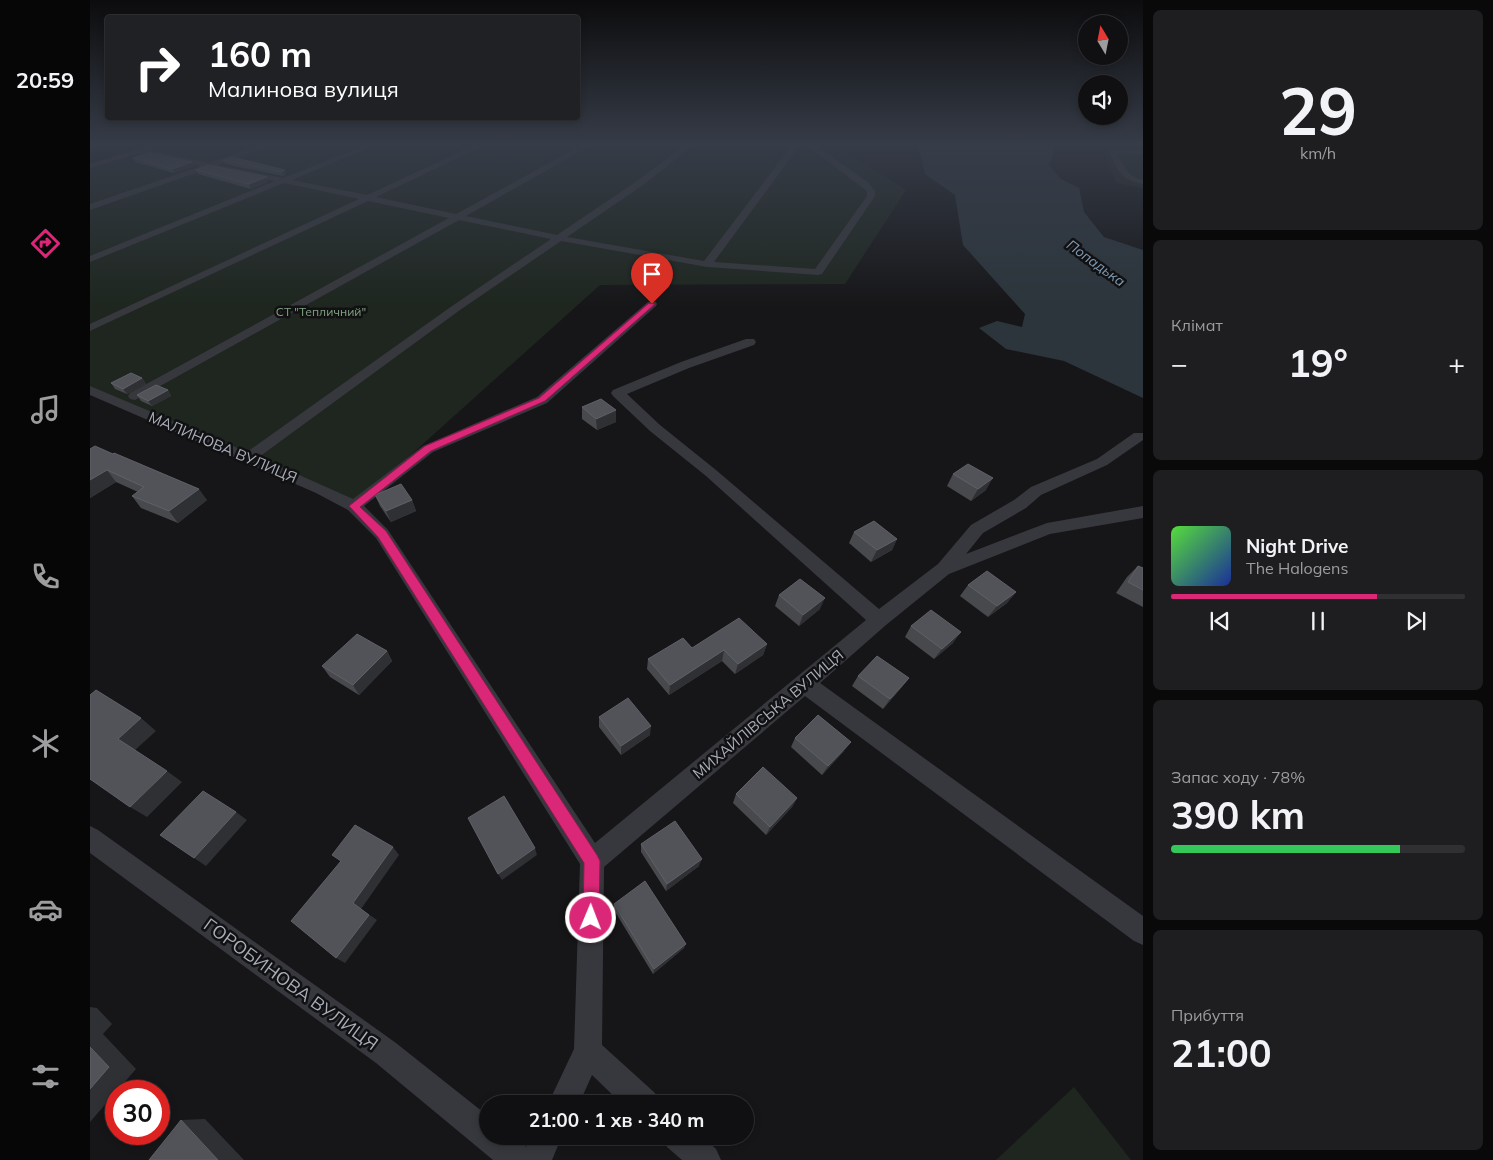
<!DOCTYPE html>
<html lang="uk">
<meta charset="utf-8">
<style>
:root{--surface:#101012;--page:#1e1e20;--text:#f1f3f6;--muted:#9c9d9f;--line:#303032;--accent:#db2777}
body{margin:0;font-family:Mulish,sans-serif;background:var(--page);color:var(--text);height:100vh;display:flex;flex-direction:column;font-size:19px;white-space:nowrap}
*{box-sizing:border-box;margin:0}
p{font-size:16px;color:var(--muted)}
.icon{flex:none;width:28px;height:28px;fill:none;stroke:currentColor;stroke-width:2;stroke-linecap:round;stroke-linejoin:round}
.map{position:relative;flex:1;overflow:hidden}
.drawer{display:flex;flex-direction:column;gap:10px;padding:10px;background:#09090a;width:350px}
.drawer>*{flex:none}
.banner{position:absolute;left:15px;top:15px;width:475px;height:105px;border-radius:5px;box-shadow:0 2px 8px #0003,0 0 0 1px var(--line);background:#202124;color:#fff;overflow:hidden}
.needle{width:32px;rotate:350deg}
.buttons{position:absolute;left:988px;top:15px;display:grid;gap:10px}
.buttons a{display:grid;place-items:center;width:50px;height:50px;border-radius:50%;background:var(--surface);box-shadow:0 2px 8px #0003,0 0 0 1px var(--line);font-size:25px}
.speed{position:absolute;left:15px;top:1080px;display:flex;gap:10px;font-size:25px;font-weight:700;text-align:center}
.speed>*{display:grid;place-content:center;width:65px;height:65px;border-radius:50%;background:var(--surface);box-shadow:0 2px 8px #0003,0 0 0 1px var(--line);line-height:1}
.speed .limit{border:8px solid #d22;background:#fff;color:#111}
.pin{position:absolute;display:grid;place-items:center;width:42px;height:42px;color:#fff;margin:-51px -21px;border-radius:50% 50% 50% 0;rotate:-45deg;box-shadow:0 0 5px #0007}
.pin .icon{rotate:45deg}
.me{position:absolute;width:55px;margin:-28px;rotate:1deg;stroke-linejoin:round;filter:drop-shadow(0 0 4px #0008)}
.turn{display:flex;align-items:center;gap:18px;height:105px;padding:0 20px;font-size:22px}
.turn .icon{width:65px;height:65px;stroke-width:2.5}
.turn b{display:block;font-size:35px;line-height:42px}
.big{font-size:38px;font-weight:700;line-height:1.1}
.drawer .tile{flex:1;display:flex;flex-direction:column;justify-content:center;gap:8px;min-width:0;padding:0 18px;border-radius:8px;background:var(--page)}
.drawer .dial{align-items:center;gap:0}
.dial b{font-size:65px;line-height:1}
.song{display:flex;align-items:center;gap:15px}
.cover{width:60px;height:60px;border-radius:8px;background:linear-gradient(135deg,hsl(110 70% 55%),hsl(230 70% 35%))}
.played{height:5px;border-radius:2px;background:linear-gradient(90deg,var(--accent) 70%,var(--line) 70%)}
.keys{display:flex;justify-content:space-around;direction:ltr}
.heat{display:flex;justify-content:space-between;align-items:center;font-size:28px;direction:ltr}
.charge{height:8px;border-radius:4px;background:linear-gradient(90deg,#34c759 78%,var(--line) 0)}
.trip{position:absolute;left:389px;top:1095px;width:275px;height:50px;border-radius:25px;background:var(--surface);box-shadow:0 2px 8px #0003,0 0 0 1px var(--line);font-weight:700;line-height:50px;text-align:center}
main{display:flex;flex:1;min-height:0}
.dock{display:flex;flex-direction:column;width:90px;justify-content:space-around;align-items:center;background:#060607;color:var(--muted)}
.dock .icon{width:35px;height:35px}
.dock .on{color:var(--accent)}
.dock b{font-size:22px;color:var(--text)}
.map>svg:first-child{display:block}
.green{fill:#1e261f}
.water{fill:#2c353c}
.lines{fill:none;stroke-linecap:round;stroke-linejoin:round}
.minor{fill:#37383d;fill-rule:evenodd}
.wall{fill:#47494d}
.shaded-wall{fill:#2f3033}
.building{fill:#525359;stroke:#5f6168}
.route{fill:#db2777;stroke:#8e194d}
.labels{text-anchor:middle;dominant-baseline:central;stroke-width:5;stroke-linejoin:round;paint-order:stroke}
.far-park-label{font-size:12px;fill:#7fa381;stroke:#111113}
.far-water-label{font-size:14px;font-style:italic;fill:#7f9bb3;stroke:#111113}
.street-label{font-size:15px;fill:#a8adb8;stroke:#111113}
.near-street-label{font-size:18px;fill:#a8adb8;stroke:#111113}
</style>
<main>
<nav class="dock">
<b>20:59</b>
<svg class="icon on" aria-label="directions" viewBox="0 0 24 24"><path d="M12 3l9 9-9 9-9-9zM9 14v-3h6M13 9l2 2-2 2"/></svg>
<svg class="icon" aria-label="music" viewBox="0 0 24 24"><path d="M9 18V5l10-2v13"/><circle cx="6" cy="18" r="3"/><circle cx="16" cy="16" r="3"/></svg>
<svg class="icon" aria-label="phone" viewBox="0 0 24 24"><path d="M5 4h4l2 5-3 2q2 4 5 5l2-3 5 2v4C11 20 4 13 5 4z"/></svg>
<svg class="icon" aria-label="climate" viewBox="0 0 24 24"><path d="M12 3v18M4 7l16 10M4 17L20 7"/></svg>
<svg class="icon" aria-label="car" viewBox="0 0 24 24"><path d="M5 17H2v-5l4-1 3-4h7l3 4 3 1v5h-3M9 17h6M6 11h13"/><circle cx="7" cy="17" r="2"/><circle cx="17" cy="17" r="2"/></svg>
<svg class="icon" aria-label="filters" viewBox="0 0 24 24"><path d="M4 7h16M4 17h16"/><circle cx="9" cy="7" r="2"/><circle cx="15" cy="17" r="2"/></svg>
</nav>
<div class="map">
<svg width="1053" height="1160" viewBox="0 0 1053 1160">
<rect width="100%" height="100%" fill="#161618"/>
<g class="green">
<polygon points="63,145 744,145 816,190 755,284 510,285 264,506 0,393 0,164"/>
<polygon points="1011,145 1053,145 1053,188 1026,183"/>
<polygon points="984,1087 1041,1160 906,1160"/>
</g>
<polygon class="water" points="826,145 962,145 964,153 959,165 971,179 989,188 994,212 1014,237 1053,250 1053,398 974,361 916,349 889,328 907,321 932,327 935,314 873,245 865,195 835,174 831,156"/>
<g class="lines">
<g class="minor">
<polygon points="61,145 66,147 59,150 119,163 171,145 182,145 128,165 193,178 276,145 286,145 202,180 277,195 385,145 395,145 286,197 366,214 492,145 501,145 376,216 467,235 547,181 595,145 604,145 553,185 477,237 614,261 702,145 710,145 624,262 725,269 777,196 777,191 716,145 725,145 779,183 785,191 785,196 732,274 728,275 617,267 471,241 370,310 169,457 263,499 333,446 447,397 558,302 566,302 567,304 566,306 457,403 343,452 274,506 298,530 505,843 776,620 616,476 560,431 523,396 521,393 523,390 591,362 656,339 664,339 666,342 664,345 599,368 537,394 570,425 626,470 789,609 848,564 881,525 924,500 941,487 1007,459 1044,433 1053,433 1053,440 1017,465 951,495 936,508 893,533 876,554 957,523 1053,506 1053,518 960,534 859,574 796,625 730,683 1053,916 1053,945 1044,941 715,696 514,867 512,1045 565,1093 569,1104 532,1104 502,1075 489,1104 458,1104 484,1049 490,864 286,538 258,510 226,493 0,395 0,386 157,452 362,306 461,239 369,220 45,400 40,399 38,396 40,393 359,218 278,201 0,331 0,324 269,199 194,183 0,262 0,256 185,181 120,168 0,210 0,204 111,166 50,153 0,168 0,164"/>
<path d="M1020,150L1053,151V155L1028,154C1034,167 1038,177 1053,180V184C1031,180 1028,171 1019,152Z"/>
<polygon points="0,826 8,830 306,1043 398,1116 398,1136 423,1136 436,1147 441,1136 472,1136 462,1160 403,1160 286,1063 0,853"/>
<polygon points="573,1136 612,1136 626,1149 631,1160 592,1160 577,1147"/>
</g>
</g>
<g class="wall">
<polygon points="43,158 102,162 104,166 84,173 45,162"/>
<polygon points="133,160 195,170 196,175 193,176 135,164"/>
<polygon points="106,170 177,177 178,182 161,189 108,174"/>
<polygon points="52,378 56,384 37,394 25,389 21,383"/>
<polygon points="78,390 81,396 62,406 51,401 47,395"/>
<polygon points="492,407 526,422 507,430 492,419"/>
<polygon points="0,449 117,500 88,523 51,508 42,496 48,492 26,482 0,498"/>
<polygon points="863,474 896,490 881,501 857,486"/>
<polygon points="285,495 322,500 326,511 301,522 290,506"/>
<polygon points="764,532 807,539 802,550 781,562 759,543"/>
<polygon points="1048,566 1053,568 1053,607 1026,593 1037,577"/>
<polygon points="878,585 926,592 917,603 898,617 870,596"/>
<polygon points="689,595 730,609 709,626 685,606"/>
<polygon points="821,626 863,643 844,659 815,637"/>
<polygon points="677,644 673,655 645,674 632,661 579,695 557,669 558,659 602,648"/>
<polygon points="297,651 302,661 269,695 240,677 232,666"/>
<polygon points="768,676 819,678 811,688 793,709 762,686"/>
<polygon points="509,717 560,735 531,755 509,727"/>
<polygon points="705,738 754,751 732,775 701,747"/>
<polygon points="646,794 707,798 702,807 676,835 643,803"/>
<polygon points="551,844 609,866 576,891 551,852"/>
<polygon points="524,904 594,948 563,974 524,910"/>
</g>
<g class="shaded-wall">
<polygon points="102,162 104,166 84,173 82,169"/>
<polygon points="195,170 196,175 193,176 191,172"/>
<polygon points="177,177 178,182 161,189 159,184"/>
<polygon points="52,378 56,384 37,394 33,389"/>
<polygon points="78,390 81,396 62,406 58,401"/>
<polygon points="526,410 526,422 507,430 506,419"/>
<polygon points="17,470 26,482 0,498 0,480"/>
<polygon points="903,478 896,490 881,501 888,489"/>
<polygon points="109,489 117,500 88,523 79,511"/>
<polygon points="322,500 326,511 301,522 296,511"/>
<polygon points="807,539 802,550 781,562 787,550"/>
<polygon points="926,592 917,603 898,617 907,606"/>
<polygon points="735,598 730,609 709,626 713,615"/>
<polygon points="871,632 863,643 844,659 852,649"/>
<polygon points="677,644 673,655 645,674 648,664"/>
<polygon points="634,650 632,661 579,695 580,685"/>
<polygon points="297,651 302,661 269,695 263,685"/>
<polygon points="819,678 811,688 793,709 800,699"/>
<polygon points="51,718 66,731 44,751 28,739"/>
<polygon points="561,726 560,735 531,755 531,746"/>
<polygon points="761,742 754,751 732,775 738,766"/>
<polygon points="77,771 92,782 57,817 40,807"/>
<polygon points="707,798 702,807 676,835 680,827"/>
<polygon points="146,812 157,820 116,866 104,858"/>
<polygon points="303,847 309,855 271,909 287,920 255,963 246,958 263,903"/>
<polygon points="445,848 447,855 412,880 408,874"/>
<polygon points="612,859 609,866 576,891 577,884"/>
<polygon points="596,944 594,948 563,974 564,969"/>
<polygon points="0,1007 7,1008 22,1024 13,1034 46,1069 0,1122"/>
<polygon points="115,1119 154,1160 128,1160 91,1120"/>
</g>
<g class="building">
<polygon points="59,153 102,162 82,169 43,158"/>
<polygon points="142,157 195,170 191,172 133,160"/>
<polygon points="118,165 177,177 159,184 106,170"/>
<polygon points="41,373 52,378 33,389 21,383"/>
<polygon points="66,385 78,390 58,401 47,395"/>
<polygon points="511,399 526,410 506,419 492,407"/>
<polygon points="5,446 23,454 24,453 109,489 79,511 42,496 54,487 17,470 0,480 0,449"/>
<polygon points="878,464 903,478 888,489 863,474"/>
<polygon points="311,484 322,500 296,511 285,495"/>
<polygon points="784,521 807,539 787,550 764,532"/>
<polygon points="1048,566 1053,568 1053,590 1038,582"/>
<polygon points="897,571 926,592 907,606 878,585"/>
<polygon points="710,579 735,598 713,615 689,595"/>
<polygon points="841,610 871,632 852,649 821,626"/>
<polygon points="649,618 677,644 648,664 634,650 580,685 558,659 593,638 602,648"/>
<polygon points="267,634 297,651 263,685 232,666"/>
<polygon points="787,656 819,678 800,699 768,676"/>
<polygon points="6,690 51,718 28,739 77,771 40,807 0,779 0,695"/>
<polygon points="538,698 561,726 531,746 509,717"/>
<polygon points="728,715 761,742 738,766 705,738"/>
<polygon points="673,767 707,798 680,827 646,794"/>
<polygon points="113,791 146,812 104,858 70,835"/>
<polygon points="414,796 445,848 408,874 378,818"/>
<polygon points="585,821 612,859 577,884 551,844"/>
<polygon points="265,825 303,847 263,903 279,915 246,958 201,921 251,861 242,855"/>
<polygon points="555,881 596,944 564,969 524,904"/>
<polygon points="0,1047 19,1067 0,1089"/>
<polygon points="91,1120 128,1160 59,1160"/>
</g>
<linearGradient id="sky" x2="0" y2="1"><stop stop-color="#0c0c0d"/><stop offset="0.47" stop-color="#363c48"/><stop offset="1" stop-color="#363c48" stop-opacity="0"/></linearGradient>
<rect width="1053" height="307" fill="url(#sky)"/>
<polygon class="route" points="559,303 565,304 455,401 341,451 270,507 296,531 507,855 510,861 509,918 507,924 501,926 495,924 493,918 494,863 288,537 259,506 335,446 449,398"/>
<g class="labels">
<g class="far-park-label">
<text x="231" y="311">СТ "Тепличний"</text>
</g>
<g class="far-water-label">
<text transform="translate(1006 263) rotate(36)">Попадька</text>
</g>
<g class="street-label">
<text transform="translate(133 447) rotate(23)">МАЛИНОВА ВУЛИЦЯ</text>
<text transform="translate(678 714) rotate(-40)">МИХАЙЛІВСЬКА ВУЛИЦЯ</text>
</g>
<g class="near-street-label">
<text transform="translate(201 984) rotate(36)">ГОРОБИНОВА ВУЛИЦЯ</text>
</g>
</g>
</svg>
<div class="buttons">
<a><svg class="needle" viewBox="-14 -14 28 28"><path d="M0-13l5 13h-10z" fill="#e53935"/><path d="M0 13l5-13h-10z" fill="#9c9d9f"/></svg></a>
<a><svg class="icon" aria-label="sound" viewBox="0 0 24 24"><path d="M4 9h4l5-4v14l-5-4H4zM17 9q2 3 0 6"/></svg></a>
</div>
<div class="speed"><div class="limit">30</div></div>
<div class="pin" style="left:562px;top:304px;background:#d93025"><svg class="icon" aria-label="arrive" viewBox="0 0 24 24"><path d="M6 21V4h12l-3 4 3 4H6"/></svg></div>
<svg class="me" style="left:501px;top:918px" viewBox="-20 -20 40 40"><circle r="17" fill="#db2777" stroke="#fff" stroke-width="3"/><path d="M0-11L8 9 0 5-8 9z" fill="#fff"/></svg>
<div class="trip">21:00 · 1 хв · 340 m</div>
<div class="banner">
<div class="turn"><svg class="icon" aria-label="right" viewBox="0 0 24 24"><path d="M7 20v-9h11M14 6l5 5-5 5"/></svg><div><b>160 m</b>Малинова вулиця</div></div>
</div>
</div>
<section class="drawer">
<div class="tile dial"><b>29</b><p>km/h</p></div>
<div class="tile"><p>Клімат</p>
<div class="heat"><a>−</a><b class="big">19°</b><a>+</a></div>
</div>
<div class="tile">
<div class="song"><i class="cover"></i><div><b>Night Drive</b><p>The Halogens</p></div></div>
<div class="played"></div>
<div class="keys"><svg class="icon" aria-label="previous" viewBox="0 0 24 24"><path d="M18 5L8 12l10 7zM5 5v14"/></svg><svg class="icon" aria-label="pause" viewBox="0 0 24 24"><path d="M8 5v14M16 5v14"/></svg><svg class="icon" aria-label="next" viewBox="0 0 24 24"><path d="M6 5l10 7-10 7zM19 5v14"/></svg></div>
</div>
<div class="tile"><p>Запас ходу · 78%</p><b class="big">390 km</b><div class="charge"></div></div>
<div class="tile"><p>Прибуття</p><b class="big">21:00</b></div>
</section>
</main>
